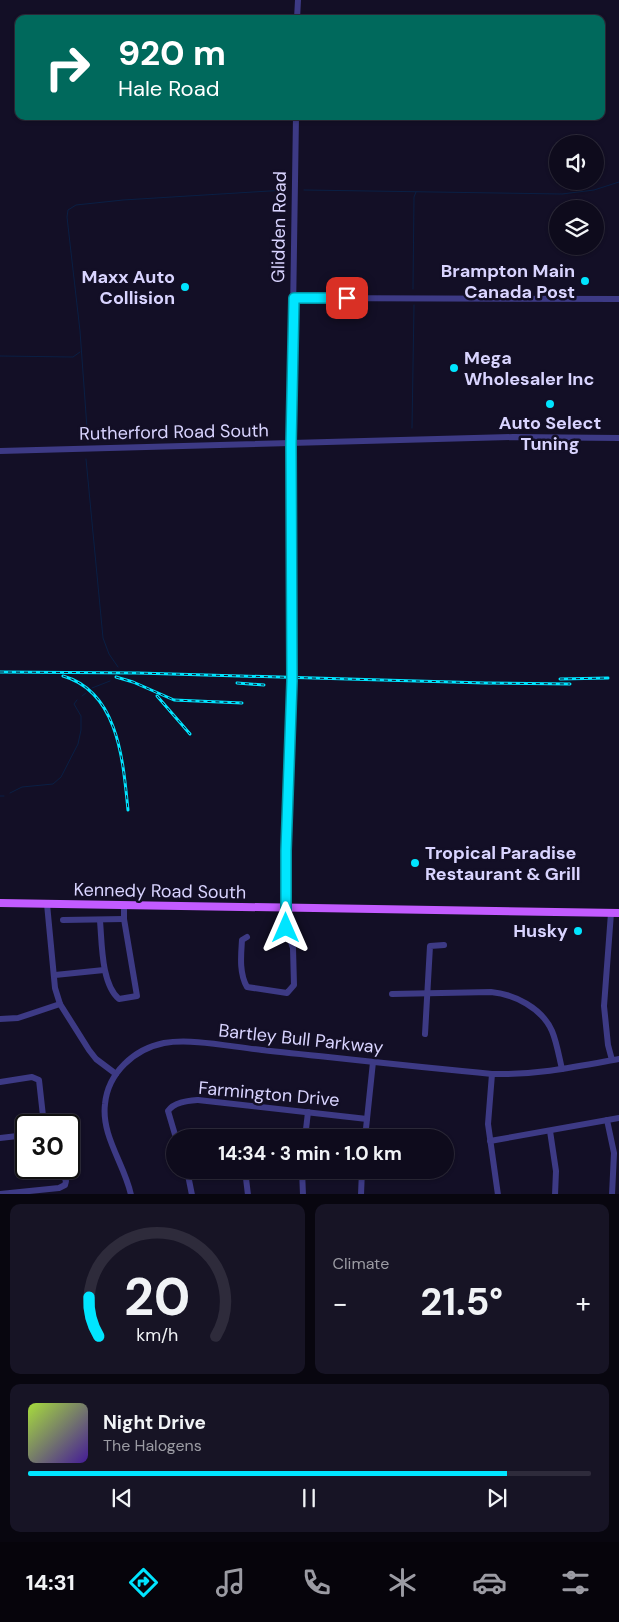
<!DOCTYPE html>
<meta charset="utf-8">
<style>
:root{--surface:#0e0b1c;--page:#171425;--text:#f1f3f6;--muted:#9b9ba3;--line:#2e2b3b;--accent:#00e5ff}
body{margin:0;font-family:"DM Sans",sans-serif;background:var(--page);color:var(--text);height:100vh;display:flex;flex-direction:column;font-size:19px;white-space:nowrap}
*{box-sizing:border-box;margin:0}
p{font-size:16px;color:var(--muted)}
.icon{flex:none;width:28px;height:28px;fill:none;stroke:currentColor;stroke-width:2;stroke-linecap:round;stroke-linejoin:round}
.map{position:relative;height:1194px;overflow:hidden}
.side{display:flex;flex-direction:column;gap:10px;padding:10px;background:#08060f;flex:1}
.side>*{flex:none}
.banner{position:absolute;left:15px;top:15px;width:590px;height:105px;border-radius:10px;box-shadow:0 1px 4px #0004,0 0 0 1px var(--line);background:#00695c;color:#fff;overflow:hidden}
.tools{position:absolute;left:549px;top:135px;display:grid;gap:10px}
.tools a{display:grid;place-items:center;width:55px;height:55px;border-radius:50%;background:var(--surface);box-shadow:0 1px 4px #0004,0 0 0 1px var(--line);font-size:25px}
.speed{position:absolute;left:15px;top:1114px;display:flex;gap:10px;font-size:25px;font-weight:700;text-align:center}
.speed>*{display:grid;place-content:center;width:65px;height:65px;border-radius:50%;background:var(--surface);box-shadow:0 1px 4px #0004,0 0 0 1px var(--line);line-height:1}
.speed .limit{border:2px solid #111;border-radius:8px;background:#fff;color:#111}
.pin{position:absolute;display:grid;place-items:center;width:42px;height:42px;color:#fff;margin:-21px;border-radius:10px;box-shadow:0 2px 8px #0006}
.me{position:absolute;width:55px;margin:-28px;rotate:0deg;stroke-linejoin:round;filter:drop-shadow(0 0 4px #0008)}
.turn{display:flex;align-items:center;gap:18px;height:105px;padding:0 20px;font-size:22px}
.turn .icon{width:65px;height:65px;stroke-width:2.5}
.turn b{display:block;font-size:35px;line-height:42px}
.big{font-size:38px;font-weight:700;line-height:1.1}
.side .tile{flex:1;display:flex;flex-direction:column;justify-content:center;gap:8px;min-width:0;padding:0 18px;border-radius:10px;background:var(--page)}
.side .dial{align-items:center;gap:0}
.dial svg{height:130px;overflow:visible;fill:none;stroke:var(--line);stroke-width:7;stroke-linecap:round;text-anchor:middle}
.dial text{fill:var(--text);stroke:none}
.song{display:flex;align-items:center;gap:15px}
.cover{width:60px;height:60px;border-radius:8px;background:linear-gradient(135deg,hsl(80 70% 55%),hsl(260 70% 35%))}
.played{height:5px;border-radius:2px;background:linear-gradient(90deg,var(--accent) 85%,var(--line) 85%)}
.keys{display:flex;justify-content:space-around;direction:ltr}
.heat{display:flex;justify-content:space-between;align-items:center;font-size:28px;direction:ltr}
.side .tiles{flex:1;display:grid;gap:10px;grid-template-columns:1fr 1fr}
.tile:last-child{grid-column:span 2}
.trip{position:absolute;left:166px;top:1129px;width:288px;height:50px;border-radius:25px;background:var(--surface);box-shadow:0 1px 4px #0004,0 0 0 1px var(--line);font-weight:700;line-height:50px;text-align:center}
.dock{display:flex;height:80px;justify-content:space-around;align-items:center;background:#06040b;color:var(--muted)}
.dock .icon{width:35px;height:35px}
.dock .current{color:var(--accent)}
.dock b{font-size:22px;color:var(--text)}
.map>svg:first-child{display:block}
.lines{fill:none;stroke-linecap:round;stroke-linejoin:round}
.stream{stroke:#0a1f44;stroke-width:1}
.minor{stroke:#3d3a85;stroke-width:6}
.major{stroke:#c25bff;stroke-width:8}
.rail-casing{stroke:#00e5ff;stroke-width:3}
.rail{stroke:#130f26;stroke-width:1;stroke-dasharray:4;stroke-linecap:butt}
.route-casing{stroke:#0095a6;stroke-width:12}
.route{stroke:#00e5ff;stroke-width:9}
.poi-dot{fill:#00e5ff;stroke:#130f26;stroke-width:2}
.labels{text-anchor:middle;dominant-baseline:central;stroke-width:5;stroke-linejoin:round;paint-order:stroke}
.street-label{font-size:18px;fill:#d9d4ff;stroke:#130f26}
.poi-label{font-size:18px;font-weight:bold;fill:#d9d4ff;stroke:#130f26;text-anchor:end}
</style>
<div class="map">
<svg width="619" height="1195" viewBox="0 0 619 1195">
<rect width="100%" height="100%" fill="#130f26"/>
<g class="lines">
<g class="stream">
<polyline points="304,190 562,194 594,190 619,182"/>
<polyline points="413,289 414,197 416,192"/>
<polyline points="0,356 73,357 80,352"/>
<polyline points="412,428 414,305"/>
<polyline points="88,442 80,331 67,217 68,210 76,205 123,200 286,190"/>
<polyline points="86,459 103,638 109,654 118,667"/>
<polyline points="92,688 110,681"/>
<polyline points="82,696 86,693"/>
<polyline points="10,793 22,787 53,784 61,777 78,744 81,730 81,716 74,704 77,700"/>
<polyline points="0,796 4,796"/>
</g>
<g class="minor">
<polyline points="297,19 298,0"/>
<polyline points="294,298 619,299"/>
<polyline points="0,451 513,437 619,438"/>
<polyline points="47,904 55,988 60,1004 89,1050 96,1059 116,1074"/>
<polyline points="611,913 604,1006 608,1045 612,1060"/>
<polyline points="63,920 124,919"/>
<path d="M100,921C102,942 101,984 119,999L137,996L124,919V906"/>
<path d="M247,937L242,940C241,955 239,973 247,987L287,993L294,985L293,948L286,928L285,920L291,681V444L296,116"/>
<polyline points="55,975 104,970"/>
<path d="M392,994L491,992C514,994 542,1008 552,1031C557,1043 559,1057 562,1069"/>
<polyline points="0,1019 18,1018 60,1004"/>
<polyline points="425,1034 430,946 444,945"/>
<polyline points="492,1074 488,1124 498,1195"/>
<polyline points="0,1082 32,1077 39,1080 44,1125"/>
<polyline points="607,1120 614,1153 612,1195"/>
<polyline points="550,1131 556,1171 555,1195"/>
<polyline points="0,1138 26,1135"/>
<path d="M176,1138L168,1111C174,1102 187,1101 198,1100L367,1119"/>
<polyline points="305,1138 308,1112"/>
<polyline points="365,1138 373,1062"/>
<polyline points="490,1141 619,1118"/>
<polyline points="187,1170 192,1195"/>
<polyline points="245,1170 248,1195"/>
<polyline points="302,1170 303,1195"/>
<polyline points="187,1171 195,1170"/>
<polyline points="0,1194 59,1188 65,1185 66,1181 60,1168"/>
<path d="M131,1195C125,1165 101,1136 105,1104C108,1073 134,1049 164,1043C192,1038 232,1047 262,1050C338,1058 415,1067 492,1074C537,1075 575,1067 619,1059"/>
<polyline points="361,1195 362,1170"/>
</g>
<polyline class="major" points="0,903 619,913"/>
<defs>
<g id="rail">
<polyline points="0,672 138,673 485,683 570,684"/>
<path d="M63,676C119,692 123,762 128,810"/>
<polyline points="116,677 133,682 174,700 242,703"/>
<polyline points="560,679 608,678"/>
<polyline points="237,683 264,685"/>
<polyline points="157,696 190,734"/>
</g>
</defs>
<use href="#rail" class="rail-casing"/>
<use href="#rail" class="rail"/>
</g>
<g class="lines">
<defs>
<polyline id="route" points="286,928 286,851 292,681 291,444 294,298 347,298"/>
</defs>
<use href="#route" class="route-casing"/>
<use href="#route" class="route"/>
</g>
<g class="poi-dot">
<circle cx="585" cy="281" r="5"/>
<circle cx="185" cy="287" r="5"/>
<circle cx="454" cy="368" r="5"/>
<circle cx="550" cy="404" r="5"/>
<circle cx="415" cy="863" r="5"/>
<circle cx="578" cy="931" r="5"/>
</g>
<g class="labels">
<g class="street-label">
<text transform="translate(279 227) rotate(-89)">Glidden Road</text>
<text transform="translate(174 432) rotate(-1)">Rutherford Road South</text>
<text transform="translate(160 891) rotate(1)">Kennedy Road South</text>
<text transform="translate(301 1039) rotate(6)">Bartley Bull Parkway</text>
<text transform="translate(269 1094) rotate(5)">Farmington Drive</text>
</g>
<g class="poi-label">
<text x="575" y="271">Brampton Main<tspan x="575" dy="21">Canada Post</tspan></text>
<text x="175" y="277">Maxx Auto<tspan x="175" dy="21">Collision</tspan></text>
<text x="464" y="358" text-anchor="start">Mega<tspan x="464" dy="21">Wholesaler Inc</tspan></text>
<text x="550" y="423" text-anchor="middle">Auto Select<tspan x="550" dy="21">Tuning</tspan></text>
<text x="425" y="853" text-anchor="start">Tropical Paradise<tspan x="425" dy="21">Restaurant &amp; Grill</tspan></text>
<text x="568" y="931">Husky</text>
</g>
</g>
</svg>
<div class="tools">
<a><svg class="icon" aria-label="sound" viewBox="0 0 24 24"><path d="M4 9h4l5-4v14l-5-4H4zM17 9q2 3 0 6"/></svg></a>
<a><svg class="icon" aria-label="layers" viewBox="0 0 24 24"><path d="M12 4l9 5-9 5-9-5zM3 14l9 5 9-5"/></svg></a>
</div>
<div class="speed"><div class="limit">30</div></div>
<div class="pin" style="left:347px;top:298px;background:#d93025"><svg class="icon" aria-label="arrive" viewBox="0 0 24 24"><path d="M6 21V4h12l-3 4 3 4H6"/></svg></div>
<svg class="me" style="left:286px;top:928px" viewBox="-20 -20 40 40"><path d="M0-17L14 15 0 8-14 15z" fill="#00e5ff" stroke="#fff" stroke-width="4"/></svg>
<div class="trip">14:34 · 3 min · 1.0 km</div>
<div class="banner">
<div class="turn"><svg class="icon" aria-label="right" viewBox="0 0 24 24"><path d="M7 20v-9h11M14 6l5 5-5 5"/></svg><div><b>920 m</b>Hale Road</div></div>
</div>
</div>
<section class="side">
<div class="tiles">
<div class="tile dial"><svg viewBox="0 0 100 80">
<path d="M14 69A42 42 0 1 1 86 69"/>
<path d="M14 69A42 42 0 0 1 8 45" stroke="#00e5ff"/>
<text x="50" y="56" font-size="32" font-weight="700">20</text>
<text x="50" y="72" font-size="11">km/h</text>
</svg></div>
<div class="tile"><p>Climate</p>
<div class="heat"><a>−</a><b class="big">21.5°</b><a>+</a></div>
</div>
<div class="tile">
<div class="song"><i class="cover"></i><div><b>Night Drive</b><p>The Halogens</p></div></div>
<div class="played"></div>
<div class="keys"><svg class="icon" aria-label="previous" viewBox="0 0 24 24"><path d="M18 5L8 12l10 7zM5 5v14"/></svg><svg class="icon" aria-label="pause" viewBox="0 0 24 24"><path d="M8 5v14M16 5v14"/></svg><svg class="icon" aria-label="next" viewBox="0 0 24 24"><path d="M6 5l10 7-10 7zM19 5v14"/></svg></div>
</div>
</div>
</section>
<nav class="dock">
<b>14:31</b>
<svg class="icon current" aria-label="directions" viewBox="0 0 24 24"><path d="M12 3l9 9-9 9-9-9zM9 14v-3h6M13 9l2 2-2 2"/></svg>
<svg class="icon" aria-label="music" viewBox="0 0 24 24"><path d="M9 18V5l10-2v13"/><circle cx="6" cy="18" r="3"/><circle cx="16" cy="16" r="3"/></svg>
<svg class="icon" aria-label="phone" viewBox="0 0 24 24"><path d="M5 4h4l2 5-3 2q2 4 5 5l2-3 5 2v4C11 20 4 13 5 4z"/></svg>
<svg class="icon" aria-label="climate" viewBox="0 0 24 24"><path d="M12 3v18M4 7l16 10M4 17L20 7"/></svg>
<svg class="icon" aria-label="car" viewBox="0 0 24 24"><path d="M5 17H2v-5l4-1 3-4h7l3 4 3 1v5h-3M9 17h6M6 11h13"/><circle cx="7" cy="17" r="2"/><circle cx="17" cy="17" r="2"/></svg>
<svg class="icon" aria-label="filters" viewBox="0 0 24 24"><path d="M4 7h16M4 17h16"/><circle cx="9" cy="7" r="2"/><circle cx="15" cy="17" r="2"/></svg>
</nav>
